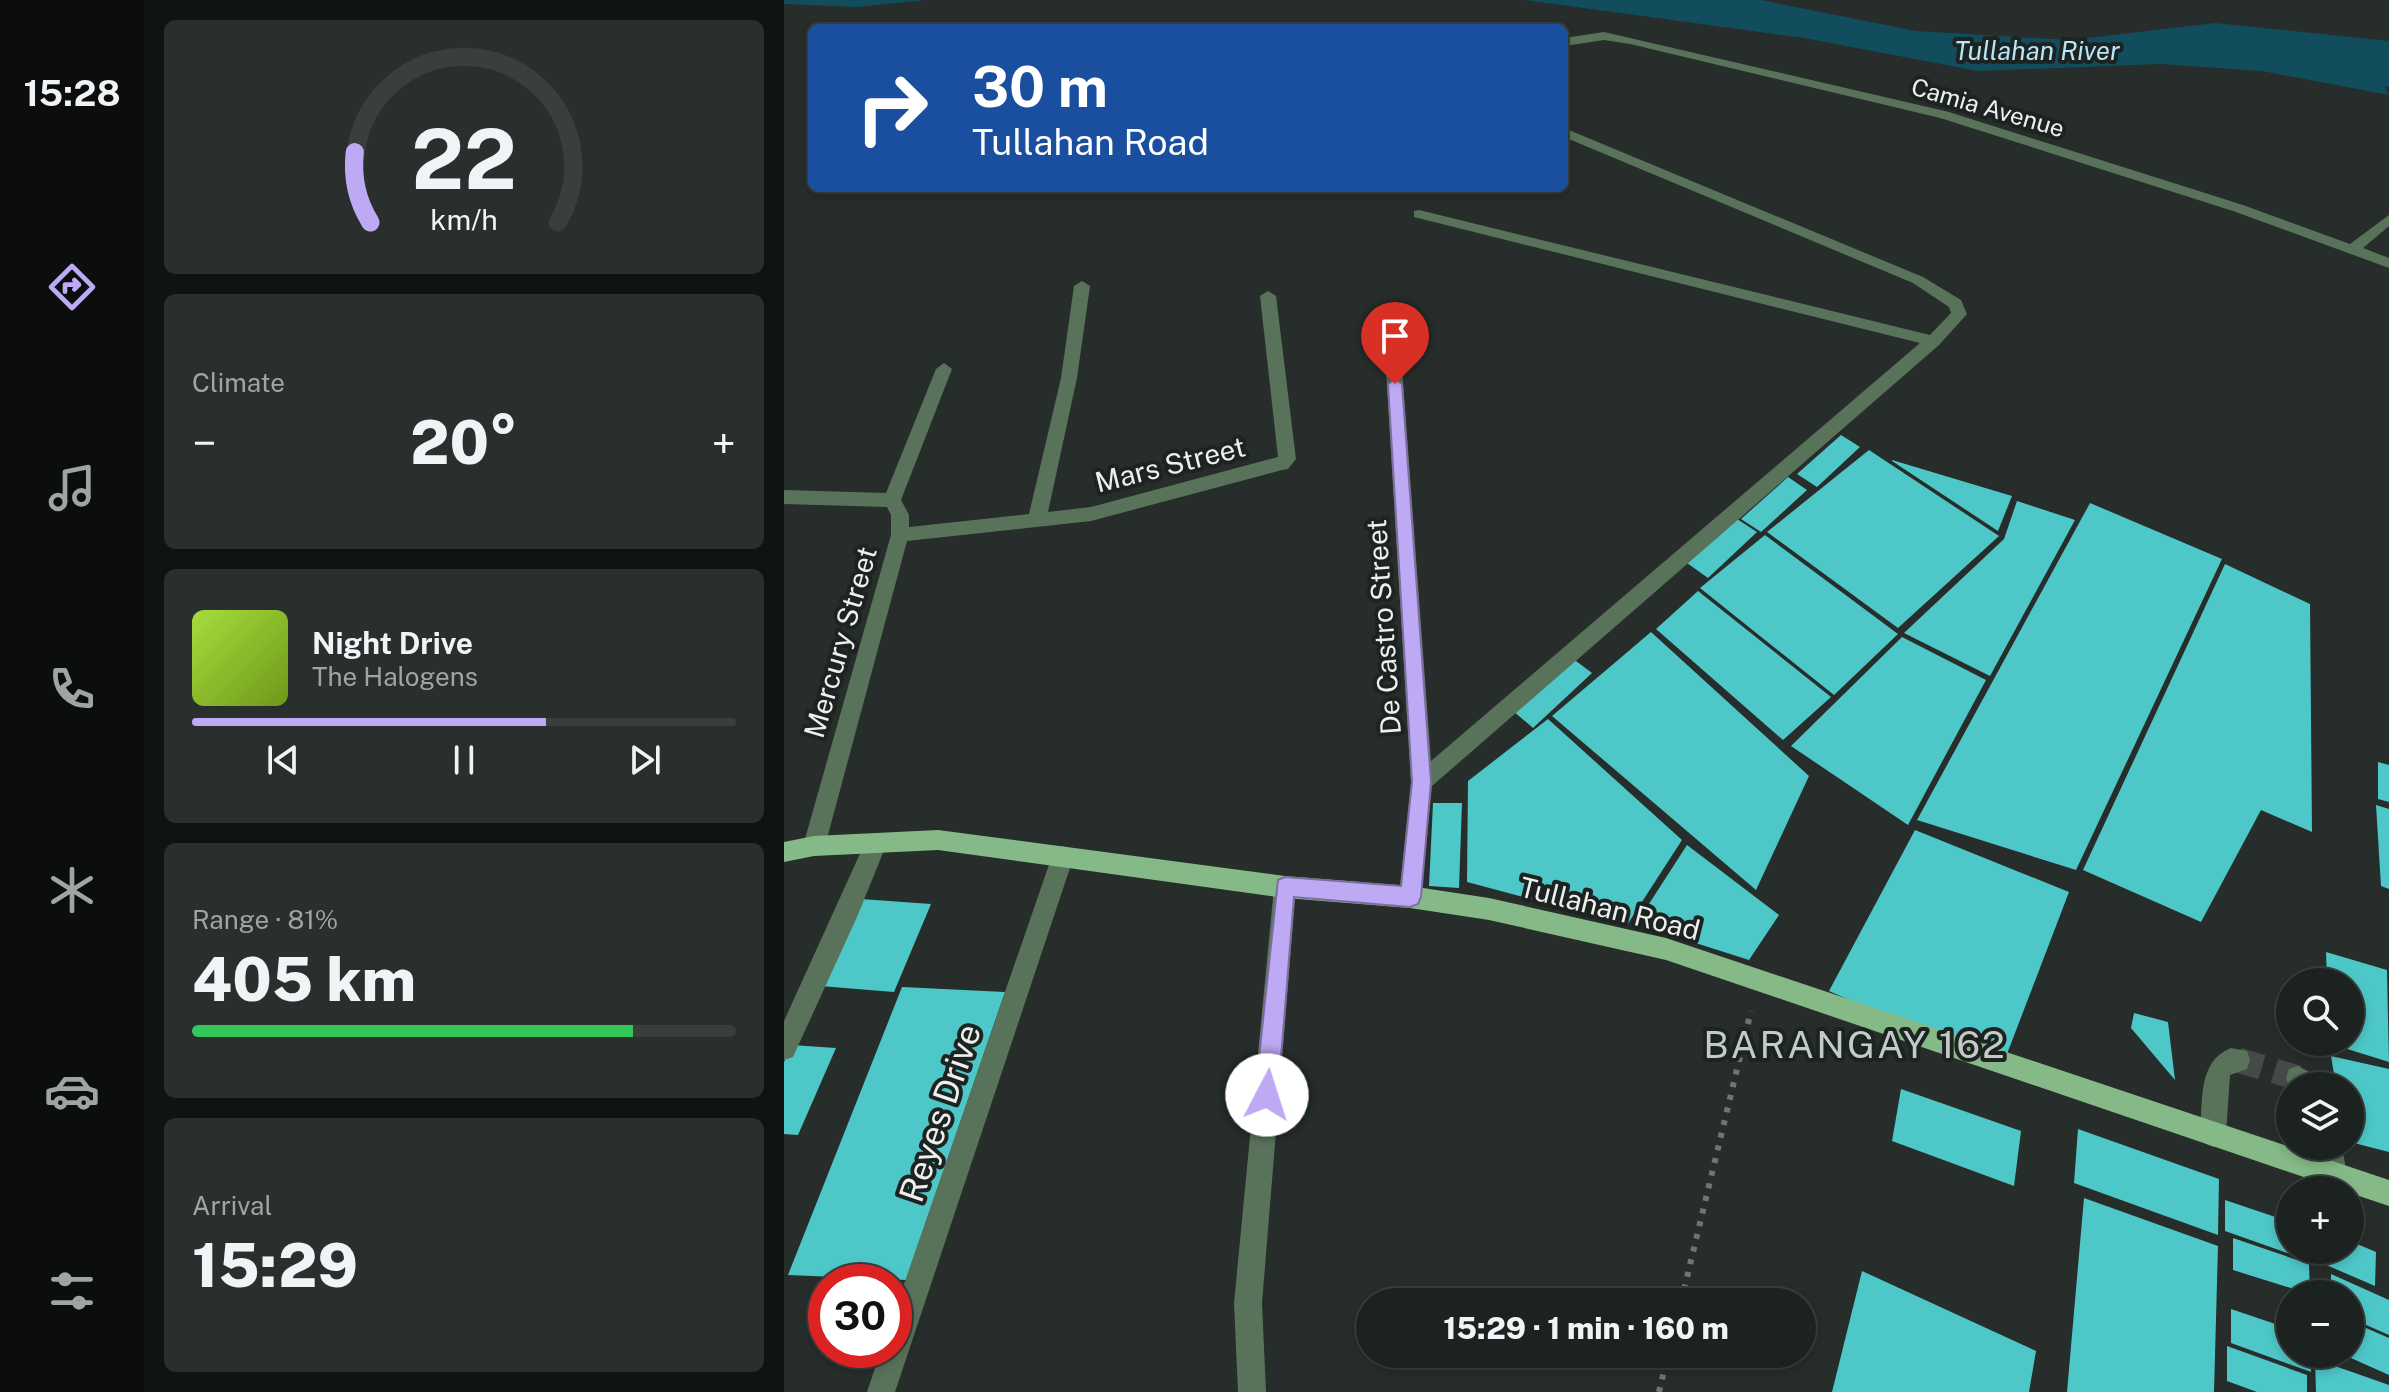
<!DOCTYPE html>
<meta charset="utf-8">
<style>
:root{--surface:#1c2220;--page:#292f2d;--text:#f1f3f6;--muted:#a0a4a5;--line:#3a3f3e;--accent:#bea9f5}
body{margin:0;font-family:"Public Sans",sans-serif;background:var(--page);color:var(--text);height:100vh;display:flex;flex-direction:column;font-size:30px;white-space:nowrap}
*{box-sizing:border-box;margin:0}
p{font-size:26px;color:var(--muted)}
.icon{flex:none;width:44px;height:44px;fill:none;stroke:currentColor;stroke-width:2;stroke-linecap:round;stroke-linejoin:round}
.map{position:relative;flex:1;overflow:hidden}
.details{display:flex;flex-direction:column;gap:20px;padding:20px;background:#0f1312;width:640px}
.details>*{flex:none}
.guide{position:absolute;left:24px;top:24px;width:760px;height:168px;border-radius:12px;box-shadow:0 4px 12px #0003,0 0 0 2px var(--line);background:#1a4fa0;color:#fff;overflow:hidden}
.controls{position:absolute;left:1492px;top:968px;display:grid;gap:16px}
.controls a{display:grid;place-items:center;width:88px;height:88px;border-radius:50%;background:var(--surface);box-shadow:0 4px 12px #0003,0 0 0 2px var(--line);font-size:40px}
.speed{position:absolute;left:24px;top:1264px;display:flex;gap:16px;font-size:40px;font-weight:700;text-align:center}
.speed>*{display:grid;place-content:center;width:104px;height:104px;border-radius:50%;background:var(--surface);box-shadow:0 4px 12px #0003,0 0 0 2px var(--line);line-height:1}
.speed .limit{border:12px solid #d22;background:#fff;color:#111}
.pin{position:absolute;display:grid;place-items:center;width:68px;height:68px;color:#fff;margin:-82px -34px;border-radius:50% 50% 50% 0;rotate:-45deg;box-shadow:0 0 8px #0007}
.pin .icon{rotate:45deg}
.me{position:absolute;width:88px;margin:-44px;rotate:5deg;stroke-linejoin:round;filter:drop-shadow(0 0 6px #0008)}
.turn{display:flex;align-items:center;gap:28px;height:168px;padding:0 32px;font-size:36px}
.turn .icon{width:104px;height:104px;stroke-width:2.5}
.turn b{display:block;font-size:56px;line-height:68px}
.big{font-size:60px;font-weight:800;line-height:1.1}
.details .widget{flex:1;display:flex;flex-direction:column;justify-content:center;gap:12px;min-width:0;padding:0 28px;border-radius:12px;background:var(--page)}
.details .dial{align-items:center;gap:0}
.dial svg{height:208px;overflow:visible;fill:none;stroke:var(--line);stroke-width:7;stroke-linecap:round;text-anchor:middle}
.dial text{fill:var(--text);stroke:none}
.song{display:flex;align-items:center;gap:24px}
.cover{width:96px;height:96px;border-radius:12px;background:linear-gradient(135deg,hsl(80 70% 55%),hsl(80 70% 35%))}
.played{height:8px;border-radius:4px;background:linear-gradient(90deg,var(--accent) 65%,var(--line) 65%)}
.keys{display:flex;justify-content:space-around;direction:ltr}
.heat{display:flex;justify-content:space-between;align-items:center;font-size:44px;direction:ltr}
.charge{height:12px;border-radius:6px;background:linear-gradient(90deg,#34c759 81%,var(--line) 0)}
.trip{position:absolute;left:572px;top:1288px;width:460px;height:80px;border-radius:40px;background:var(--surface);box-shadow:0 4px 12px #0003,0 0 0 2px var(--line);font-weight:800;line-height:80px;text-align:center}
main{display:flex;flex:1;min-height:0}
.dock{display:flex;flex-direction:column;width:144px;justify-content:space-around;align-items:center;background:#0b0e0d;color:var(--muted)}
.dock .icon{width:56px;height:56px}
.dock .active{color:var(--accent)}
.dock b{font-size:36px;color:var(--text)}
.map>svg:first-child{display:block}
.water{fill:#124d5d}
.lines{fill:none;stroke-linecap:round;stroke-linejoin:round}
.river{fill:#124d5d;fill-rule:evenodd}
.building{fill:#4ec7c8}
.minor-tunnel{stroke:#444a48;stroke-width:25;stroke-dasharray:25 13;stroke-linecap:butt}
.path{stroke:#6f7573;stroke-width:6;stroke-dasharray:5 8;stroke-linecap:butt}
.minor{fill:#59735a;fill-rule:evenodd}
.major{fill:#85ba88;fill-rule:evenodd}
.route{fill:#bea9f5;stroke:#7c6e9f;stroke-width:2}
.labels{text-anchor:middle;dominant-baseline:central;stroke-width:8;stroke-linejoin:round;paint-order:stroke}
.far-street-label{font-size:24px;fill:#ecf0ef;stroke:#1d2321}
.far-water-label{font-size:26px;font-style:italic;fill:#b6e6f7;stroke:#1d2321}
.street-label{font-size:28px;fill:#ecf0ef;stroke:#1d2321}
.near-street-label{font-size:34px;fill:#ecf0ef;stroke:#1d2321}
.near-quarter-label{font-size:38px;letter-spacing:2px;fill:#c3cbc8;stroke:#1d2321}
</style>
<main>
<nav class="dock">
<b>15:28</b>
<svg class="icon active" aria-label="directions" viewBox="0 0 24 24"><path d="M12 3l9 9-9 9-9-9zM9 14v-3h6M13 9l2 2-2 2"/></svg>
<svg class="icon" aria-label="music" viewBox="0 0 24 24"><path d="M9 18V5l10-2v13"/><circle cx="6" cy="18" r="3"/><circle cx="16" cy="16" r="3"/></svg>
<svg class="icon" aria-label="phone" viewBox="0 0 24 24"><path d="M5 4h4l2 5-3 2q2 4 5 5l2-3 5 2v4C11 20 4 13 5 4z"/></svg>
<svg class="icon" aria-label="climate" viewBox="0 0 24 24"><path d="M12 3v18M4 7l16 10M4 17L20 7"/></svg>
<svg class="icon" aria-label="car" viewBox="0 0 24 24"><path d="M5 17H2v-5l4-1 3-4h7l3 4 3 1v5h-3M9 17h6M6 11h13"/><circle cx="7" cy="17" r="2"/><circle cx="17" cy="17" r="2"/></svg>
<svg class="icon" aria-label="filters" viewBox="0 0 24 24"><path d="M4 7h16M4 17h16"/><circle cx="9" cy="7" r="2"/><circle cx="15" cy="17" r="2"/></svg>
</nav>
<section class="details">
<div class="widget dial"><svg viewBox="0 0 100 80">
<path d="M14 69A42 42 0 1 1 86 69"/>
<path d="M14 69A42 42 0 0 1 8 42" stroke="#bea9f5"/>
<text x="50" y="56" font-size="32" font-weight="700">22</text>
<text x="50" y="72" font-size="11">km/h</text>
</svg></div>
<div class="widget"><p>Climate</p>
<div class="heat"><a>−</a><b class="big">20°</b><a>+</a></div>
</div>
<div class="widget">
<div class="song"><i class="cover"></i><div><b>Night Drive</b><p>The Halogens</p></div></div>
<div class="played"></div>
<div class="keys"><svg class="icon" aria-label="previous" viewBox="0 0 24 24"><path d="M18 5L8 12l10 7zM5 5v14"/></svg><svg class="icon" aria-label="pause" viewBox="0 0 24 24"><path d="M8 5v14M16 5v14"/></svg><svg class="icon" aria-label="next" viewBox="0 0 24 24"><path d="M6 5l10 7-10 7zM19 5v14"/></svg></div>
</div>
<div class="widget"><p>Range · 81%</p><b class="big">405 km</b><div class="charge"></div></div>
<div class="widget"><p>Arrival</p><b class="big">15:29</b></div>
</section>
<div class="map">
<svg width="1605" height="1392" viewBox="0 0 1605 1392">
<rect width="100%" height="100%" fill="#262d2a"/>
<g class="water">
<polygon points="0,0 142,0 72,7 0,4"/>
<polygon points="741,0 977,0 1132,31 1286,40 1431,23 1605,41 1605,62 1592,69 1605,95 1478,71 1376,64 1194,71 1020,38"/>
</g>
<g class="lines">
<polygon class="river" points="1494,41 1605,59 1605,87 1478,63 1472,54 1478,45"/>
</g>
<g class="building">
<polygon points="1057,435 1076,447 1033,487 1013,474"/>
<polygon points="1085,450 1215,536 1114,628 983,532"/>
<polygon points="1108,460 1228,496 1214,531 1108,461"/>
<polygon points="1004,477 1023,490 977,532 957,519"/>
<polygon points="1233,501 1291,520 1206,676 1120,633 1220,539"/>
<polygon points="1306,503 1438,559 1292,870 1133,820"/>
<polygon points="953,519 973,532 924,578 903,563"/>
<polygon points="981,535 1114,634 1050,695 916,588"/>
<polygon points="1441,564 1526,604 1528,832 1477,810 1417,922 1299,870"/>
<polygon points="914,591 1047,697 999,740 872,629"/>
<polygon points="867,632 1025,776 972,890 768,716"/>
<polygon points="1118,637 1202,680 1124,825 1007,746"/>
<polygon points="788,658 808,673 749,728 729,711"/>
<polygon points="764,719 898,840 843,925 683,882 684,781"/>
<polygon points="1594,762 1605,765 1605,802 1594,799"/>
<polygon points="649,803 678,803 675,888 645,886"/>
<polygon points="1592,805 1605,809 1605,889 1597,886"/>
<polygon points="1131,830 1285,892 1218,1067 1045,991"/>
<polygon points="903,845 995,915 965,960 852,924"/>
<polygon points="77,899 147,904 110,992 36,986"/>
<polygon points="1542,952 1603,970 1605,1062 1544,1043 1566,1042 1566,982 1543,982"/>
<polygon points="118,987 221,992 122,1280 4,1275"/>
<polygon points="1350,1013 1384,1022 1391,1080 1347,1028"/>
<polygon points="8,1045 52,1048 14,1135 0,1134 0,1062"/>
<polygon points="1547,1056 1605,1069 1605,1152 1566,1142 1566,1086 1552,1086"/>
<polygon points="1117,1089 1237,1131 1230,1186 1108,1141"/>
<polygon points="1294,1129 1435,1179 1434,1235 1290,1183"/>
<polygon points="1300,1198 1434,1246 1430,1392 1283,1392"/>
<polygon points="1441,1200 1506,1222 1506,1250 1515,1250 1515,1257 1441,1231"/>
<polygon points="1449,1238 1525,1264 1526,1294 1449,1270"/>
<polygon points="1566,1241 1592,1252 1591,1286 1526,1258 1526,1250 1566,1250"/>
<polygon points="1078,1271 1252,1351 1245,1392 1048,1392"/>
<polygon points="1547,1274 1605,1300 1605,1335 1566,1318 1566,1294 1547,1294"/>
<polygon points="1447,1309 1506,1329 1506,1354 1527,1354 1527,1372 1447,1343"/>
<polygon points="1566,1321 1605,1338 1605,1375 1558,1354 1566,1354"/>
<polygon points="1443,1346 1523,1375 1523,1392 1473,1392 1443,1381"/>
<polygon points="1531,1359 1605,1385 1605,1392 1532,1392"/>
</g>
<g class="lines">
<polyline class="minor-tunnel" points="1454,1060 1514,1078"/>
<g class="path">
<polyline points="897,1302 967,1011"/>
<polyline points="875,1392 884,1354"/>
</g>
<g class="minor">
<polygon points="820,32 1165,112 1459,205 1566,244 1605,215 1605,226 1579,248 1605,258 1605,268 1449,211 1156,118 846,44 820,40 780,46 780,38"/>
<polygon points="780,128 1139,277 1177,300 1183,314 1155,345 648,786 637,897 634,905 626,908 618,905 615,897 627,782 601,354 603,350 609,349 617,354 647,761 1136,343 630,217 630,211 635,210 1146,335 1167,313 1165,307 1129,283 780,137"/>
<polygon points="298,281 306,286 293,378 264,512 307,507 494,457 476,296 484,291 492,296 512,459 504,469 498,470 307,521 123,541 41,846 38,853 30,856 22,853 19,846 107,535 107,515 103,507 0,504 0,490 102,493 152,369 160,363 168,369 117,500 125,515 125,527 245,514 277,378 290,286"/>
<polygon points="92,833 100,836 103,843 73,917 9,1057 0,1060 0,1021 84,836"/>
<polygon points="279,846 287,849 290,856 111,1392 83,1392 97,1350 110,1350 110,1313 268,856 271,849"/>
<polygon points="501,876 509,879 512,887 478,1303 482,1392 454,1392 450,1303 490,887 493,879"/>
<path d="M1447,1048L1463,1051L1466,1060L1463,1069L1446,1075L1442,1134L1438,1143L1429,1147L1420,1143L1416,1134C1419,1103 1413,1061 1447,1048Z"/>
<polygon points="1514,1066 1535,1077 1538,1086 1505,1087 1502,1078 1505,1069"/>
<polygon points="1532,1146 1558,1146 1563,1175 1559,1184 1550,1188 1541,1184"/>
</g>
<polygon class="major" points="154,830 501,876 626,886 705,898 882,938 1605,1180 1605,1206 1566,1193 1566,1190 1558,1190 882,960 705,920 626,908 501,898 154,850 30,856 0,862 0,842 30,836"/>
</g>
<polygon class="route" points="611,379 618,384 647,782 637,897 634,904 626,907 510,897 494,1095 491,1103 483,1106 475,1103 471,1095 494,880 501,877 617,886 628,782 604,384"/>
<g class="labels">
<g class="far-street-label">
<text transform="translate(1204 107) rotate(16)">Camia Avenue</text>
</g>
<g class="far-water-label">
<text x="1253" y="50">Tullahan River</text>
</g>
<g class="street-label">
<text transform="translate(386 464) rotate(-14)">Mars Street</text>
<text transform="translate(599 627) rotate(-94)">De Castro Street</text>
<text transform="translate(56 642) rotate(-74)">Mercury Street</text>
<text transform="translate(826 908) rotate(14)">Tullahan Road</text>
</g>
<g class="near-street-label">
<text transform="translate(156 1113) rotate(-71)">Reyes Drive</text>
</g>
<g class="near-quarter-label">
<text x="1071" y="1044">BARANGAY 162</text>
</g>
</g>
</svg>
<div class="controls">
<a><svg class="icon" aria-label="search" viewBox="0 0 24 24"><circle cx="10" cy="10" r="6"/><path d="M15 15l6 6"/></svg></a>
<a><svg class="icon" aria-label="layers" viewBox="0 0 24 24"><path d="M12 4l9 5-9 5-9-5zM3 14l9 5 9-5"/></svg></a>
<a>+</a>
<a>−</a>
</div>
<div class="speed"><div class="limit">30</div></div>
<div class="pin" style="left:611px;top:384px;background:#d93025"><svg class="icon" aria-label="arrive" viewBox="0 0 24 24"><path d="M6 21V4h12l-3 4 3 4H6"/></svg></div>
<svg class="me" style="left:483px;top:1095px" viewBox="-20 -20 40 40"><circle r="19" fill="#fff"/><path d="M0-13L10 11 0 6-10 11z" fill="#bea9f5"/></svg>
<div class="trip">15:29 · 1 min · 160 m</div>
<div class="guide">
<div class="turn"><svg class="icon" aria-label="right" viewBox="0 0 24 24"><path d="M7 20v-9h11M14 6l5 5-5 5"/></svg><div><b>30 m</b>Tullahan Road</div></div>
</div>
</div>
</main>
